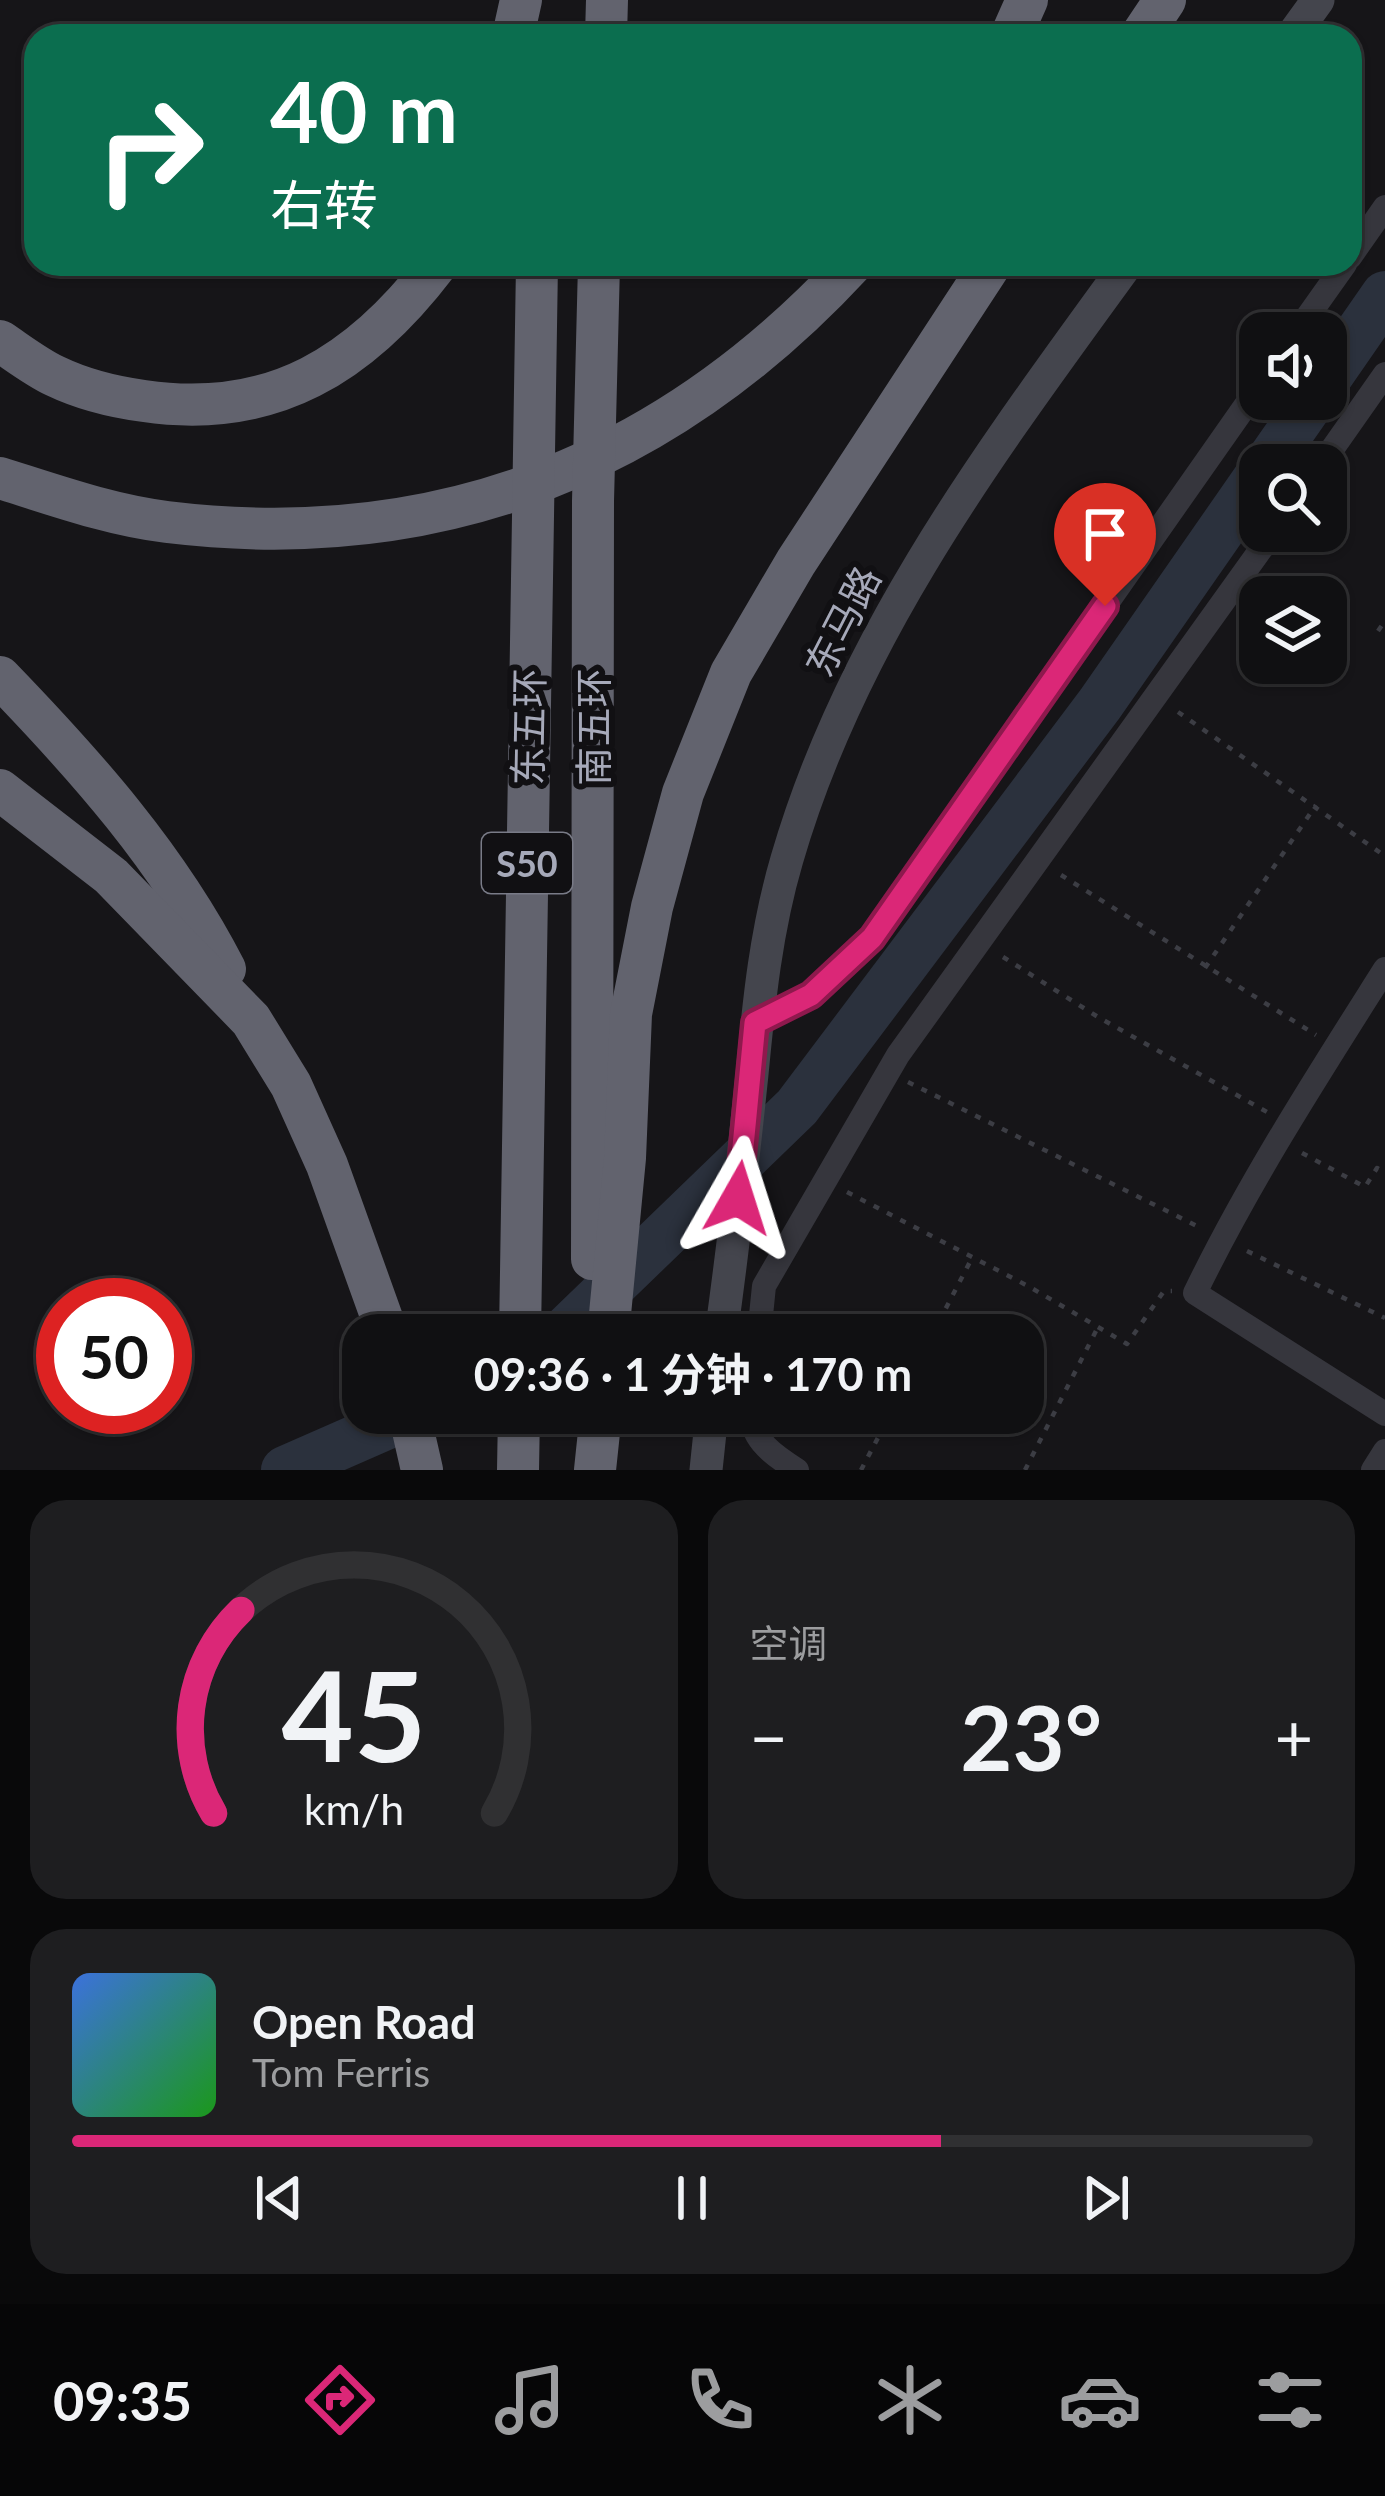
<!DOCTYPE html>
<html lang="zh">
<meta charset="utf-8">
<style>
:root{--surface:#101012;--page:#1e1e20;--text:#f1f3f6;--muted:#9c9d9f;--line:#303032;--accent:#db2777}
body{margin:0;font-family:Lato,"Noto Sans SC",sans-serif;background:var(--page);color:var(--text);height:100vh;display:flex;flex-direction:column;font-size:45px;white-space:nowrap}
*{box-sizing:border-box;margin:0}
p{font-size:39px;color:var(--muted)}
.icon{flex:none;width:66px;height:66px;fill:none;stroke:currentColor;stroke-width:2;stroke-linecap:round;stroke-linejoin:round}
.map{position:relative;height:1470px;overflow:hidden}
.sheet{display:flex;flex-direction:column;gap:30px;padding:30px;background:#09090a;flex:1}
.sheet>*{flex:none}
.banner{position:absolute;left:24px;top:24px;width:1338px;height:252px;border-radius:36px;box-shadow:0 3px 9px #0004,0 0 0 3px var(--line);background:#0b6e4f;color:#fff;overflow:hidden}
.controls{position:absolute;left:1239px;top:312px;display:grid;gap:24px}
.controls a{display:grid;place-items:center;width:108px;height:108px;border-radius:24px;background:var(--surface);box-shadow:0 3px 9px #0004,0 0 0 3px var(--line);font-size:60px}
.speed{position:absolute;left:36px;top:1278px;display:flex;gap:24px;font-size:60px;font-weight:700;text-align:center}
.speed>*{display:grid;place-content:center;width:156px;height:156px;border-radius:50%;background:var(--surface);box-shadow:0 3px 9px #0004,0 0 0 3px var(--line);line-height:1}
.speed .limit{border:18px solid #d22;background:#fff;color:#111}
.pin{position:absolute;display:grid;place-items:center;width:102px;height:102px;color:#fff;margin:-123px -51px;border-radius:50% 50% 50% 0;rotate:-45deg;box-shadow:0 0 12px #0007}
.pin .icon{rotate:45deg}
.me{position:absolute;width:132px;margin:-66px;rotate:6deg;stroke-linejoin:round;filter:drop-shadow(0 0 9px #0008)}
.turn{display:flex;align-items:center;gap:42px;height:252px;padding:0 48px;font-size:54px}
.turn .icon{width:156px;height:156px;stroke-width:2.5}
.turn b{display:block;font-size:84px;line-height:102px}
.big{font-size:90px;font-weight:700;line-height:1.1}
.sheet .widget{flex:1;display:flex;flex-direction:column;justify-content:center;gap:18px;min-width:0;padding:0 42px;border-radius:36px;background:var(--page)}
.sheet .dial{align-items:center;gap:0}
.dial svg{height:312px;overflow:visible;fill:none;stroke:var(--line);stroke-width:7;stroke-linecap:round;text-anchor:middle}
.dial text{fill:var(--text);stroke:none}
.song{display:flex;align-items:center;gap:36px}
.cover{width:144px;height:144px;border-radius:18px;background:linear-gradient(135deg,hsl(220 70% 55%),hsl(120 70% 35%))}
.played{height:12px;border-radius:6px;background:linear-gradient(90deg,var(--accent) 70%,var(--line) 70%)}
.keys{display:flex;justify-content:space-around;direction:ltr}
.heat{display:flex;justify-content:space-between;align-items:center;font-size:66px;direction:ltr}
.sheet .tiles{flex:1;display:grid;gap:30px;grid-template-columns:1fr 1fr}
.widget:last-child{grid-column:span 2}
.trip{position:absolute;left:342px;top:1314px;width:702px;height:120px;border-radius:36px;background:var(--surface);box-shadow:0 3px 9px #0004,0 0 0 3px var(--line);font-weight:700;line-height:120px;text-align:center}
.dock{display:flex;height:192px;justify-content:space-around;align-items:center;background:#060607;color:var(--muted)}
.dock .icon{width:84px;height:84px}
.dock .selected{color:var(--accent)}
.dock b{font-size:54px;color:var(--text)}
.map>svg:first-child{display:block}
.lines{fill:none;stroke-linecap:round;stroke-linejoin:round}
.river{stroke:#2b313d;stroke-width:48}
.path{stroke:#3c3d44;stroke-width:4.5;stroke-dasharray:6 9;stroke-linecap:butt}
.minor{stroke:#36363d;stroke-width:24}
.secondary{stroke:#44454d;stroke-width:33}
.motorway{stroke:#62636e;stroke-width:42}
.route-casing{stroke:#8e194d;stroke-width:30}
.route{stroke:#db2777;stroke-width:21}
.labels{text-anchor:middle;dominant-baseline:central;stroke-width:12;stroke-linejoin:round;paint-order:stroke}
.shield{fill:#111013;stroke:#797b87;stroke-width:3}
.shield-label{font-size:36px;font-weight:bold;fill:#a6a9b9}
.street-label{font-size:39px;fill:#a6a9b9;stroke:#111013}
</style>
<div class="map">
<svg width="1385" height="1470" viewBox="0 0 1385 1470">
<rect width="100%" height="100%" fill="#161518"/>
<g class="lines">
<g class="river">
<polyline points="1326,380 1385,295"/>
<polyline points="1267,465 1313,399"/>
<polyline points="561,1335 797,1107 1100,704 1260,474"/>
<polyline points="285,1470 415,1413"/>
</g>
<g class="path">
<polyline points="1378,631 1385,621"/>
<polyline points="1178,712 1385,856"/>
<polyline points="1061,875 1316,1035"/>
<polyline points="1003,957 1098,1017 1267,1112"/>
<polyline points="1205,968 1316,805"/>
<polyline points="908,1082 1199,1227"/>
<polyline points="1302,1153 1365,1187 1377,1168 1385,1173"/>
<polyline points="847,1192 1028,1286 1127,1344 1164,1291 1172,1291"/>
<polyline points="1247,1251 1385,1318"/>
<polyline points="932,1335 973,1256"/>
<polyline points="861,1470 891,1413"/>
<polyline points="1025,1470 1098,1327"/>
</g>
<g class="minor">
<polyline points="1350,257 1385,207"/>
<polyline points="1296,333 1345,264"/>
<polyline points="1321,465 1385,374"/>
<path d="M1385,969C1318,1075 1250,1180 1195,1293L1385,1414"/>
<polyline points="755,1023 811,995 872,938 1260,385"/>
<polyline points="759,1335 764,1286 898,1055 1274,531"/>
<path d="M751,1413C752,1441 775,1456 797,1470"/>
<polyline points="1373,1470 1385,1451"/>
</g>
<g class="secondary">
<polyline points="1292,36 1318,0"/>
<path d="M721,1335C733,1248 743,1161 752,1074C759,1001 766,930 787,859C852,635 992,450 1127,264"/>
<polyline points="706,1470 712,1413"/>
</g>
<g class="motorway">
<polyline points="513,36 521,0"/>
<polyline points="606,36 607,0"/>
<polyline points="1011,36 1027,0"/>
<polyline points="1141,36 1165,0"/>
<path d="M0,341C18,353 36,367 55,376C82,389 114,397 144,401C273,420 361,364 437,264"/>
<path d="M0,478C54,495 110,515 167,522C439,555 667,464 852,264"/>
<path d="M0,677C86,766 168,858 225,969"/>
<polyline points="0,790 111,876 251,1020 291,1085 327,1165 388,1335"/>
<polyline points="592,1259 593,501 599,264"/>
<polyline points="520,1335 537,264"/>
<polyline points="608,1335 625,1158 631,1014 652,907 683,793 731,673 796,562 991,264"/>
<polyline points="409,1413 422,1470"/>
<polyline points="518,1470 519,1413"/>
<polyline points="595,1470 601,1413"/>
</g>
</g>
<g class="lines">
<defs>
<polyline id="route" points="738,1198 755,1023 811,995 872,938 1105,606"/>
</defs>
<use href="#route" class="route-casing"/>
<use href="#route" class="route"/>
</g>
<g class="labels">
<rect class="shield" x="482" y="833" width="90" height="60" rx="9"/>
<g class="shield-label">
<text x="527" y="863">S50</text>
</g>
<g class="street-label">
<text transform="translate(842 621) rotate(-63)">东马路</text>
<text transform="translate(528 727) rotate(-89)">东五环</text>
<text transform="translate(593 727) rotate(-90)">南五环</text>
</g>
</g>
</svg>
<div class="controls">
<a><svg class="icon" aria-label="sound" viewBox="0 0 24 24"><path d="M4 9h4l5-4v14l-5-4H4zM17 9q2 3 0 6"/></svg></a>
<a><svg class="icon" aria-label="search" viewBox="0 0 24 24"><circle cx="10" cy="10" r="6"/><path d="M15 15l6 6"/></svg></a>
<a><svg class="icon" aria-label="layers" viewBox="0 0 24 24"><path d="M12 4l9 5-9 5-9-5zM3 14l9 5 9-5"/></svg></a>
</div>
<div class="speed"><div class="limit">50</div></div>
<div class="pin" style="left:1105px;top:606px;background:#d93025"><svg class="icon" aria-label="arrive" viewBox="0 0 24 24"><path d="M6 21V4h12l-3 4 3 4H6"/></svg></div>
<svg class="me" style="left:738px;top:1198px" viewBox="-20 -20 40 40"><path d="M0-17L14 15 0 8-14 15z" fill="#db2777" stroke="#fff" stroke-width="4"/></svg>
<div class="trip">09:36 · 1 分钟 · 170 m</div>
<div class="banner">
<div class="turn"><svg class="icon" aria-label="right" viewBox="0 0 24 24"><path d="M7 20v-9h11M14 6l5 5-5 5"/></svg><div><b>40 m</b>右转</div></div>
</div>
</div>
<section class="sheet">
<div class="tiles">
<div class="widget dial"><svg viewBox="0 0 100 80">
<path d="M14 69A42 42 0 1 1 86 69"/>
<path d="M14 69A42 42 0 0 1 21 17" stroke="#db2777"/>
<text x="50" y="56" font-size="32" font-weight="700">45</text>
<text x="50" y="72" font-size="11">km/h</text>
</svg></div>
<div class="widget"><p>空调</p>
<div class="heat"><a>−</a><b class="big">23°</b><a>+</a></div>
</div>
<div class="widget">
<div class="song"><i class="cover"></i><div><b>Open Road</b><p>Tom Ferris</p></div></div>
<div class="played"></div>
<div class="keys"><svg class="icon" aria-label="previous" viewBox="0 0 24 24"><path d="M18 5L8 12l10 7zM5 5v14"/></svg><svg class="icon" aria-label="pause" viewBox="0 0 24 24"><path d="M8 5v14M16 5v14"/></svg><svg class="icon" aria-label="next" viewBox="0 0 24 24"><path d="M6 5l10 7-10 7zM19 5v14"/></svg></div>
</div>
</div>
</section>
<nav class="dock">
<b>09:35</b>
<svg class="icon selected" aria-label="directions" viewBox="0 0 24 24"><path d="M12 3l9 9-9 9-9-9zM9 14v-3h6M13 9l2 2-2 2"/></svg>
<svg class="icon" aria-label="music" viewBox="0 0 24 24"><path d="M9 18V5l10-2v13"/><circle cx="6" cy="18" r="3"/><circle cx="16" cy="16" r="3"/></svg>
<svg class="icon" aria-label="phone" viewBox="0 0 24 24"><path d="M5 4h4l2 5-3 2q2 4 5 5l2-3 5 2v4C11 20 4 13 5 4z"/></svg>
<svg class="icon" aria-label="climate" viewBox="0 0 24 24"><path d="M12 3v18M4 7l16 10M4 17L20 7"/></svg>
<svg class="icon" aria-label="car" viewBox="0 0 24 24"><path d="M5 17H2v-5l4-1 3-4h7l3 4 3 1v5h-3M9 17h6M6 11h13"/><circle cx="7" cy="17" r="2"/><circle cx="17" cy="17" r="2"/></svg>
<svg class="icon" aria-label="filters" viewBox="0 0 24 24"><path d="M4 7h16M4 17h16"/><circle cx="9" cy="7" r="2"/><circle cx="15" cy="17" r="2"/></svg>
</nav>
